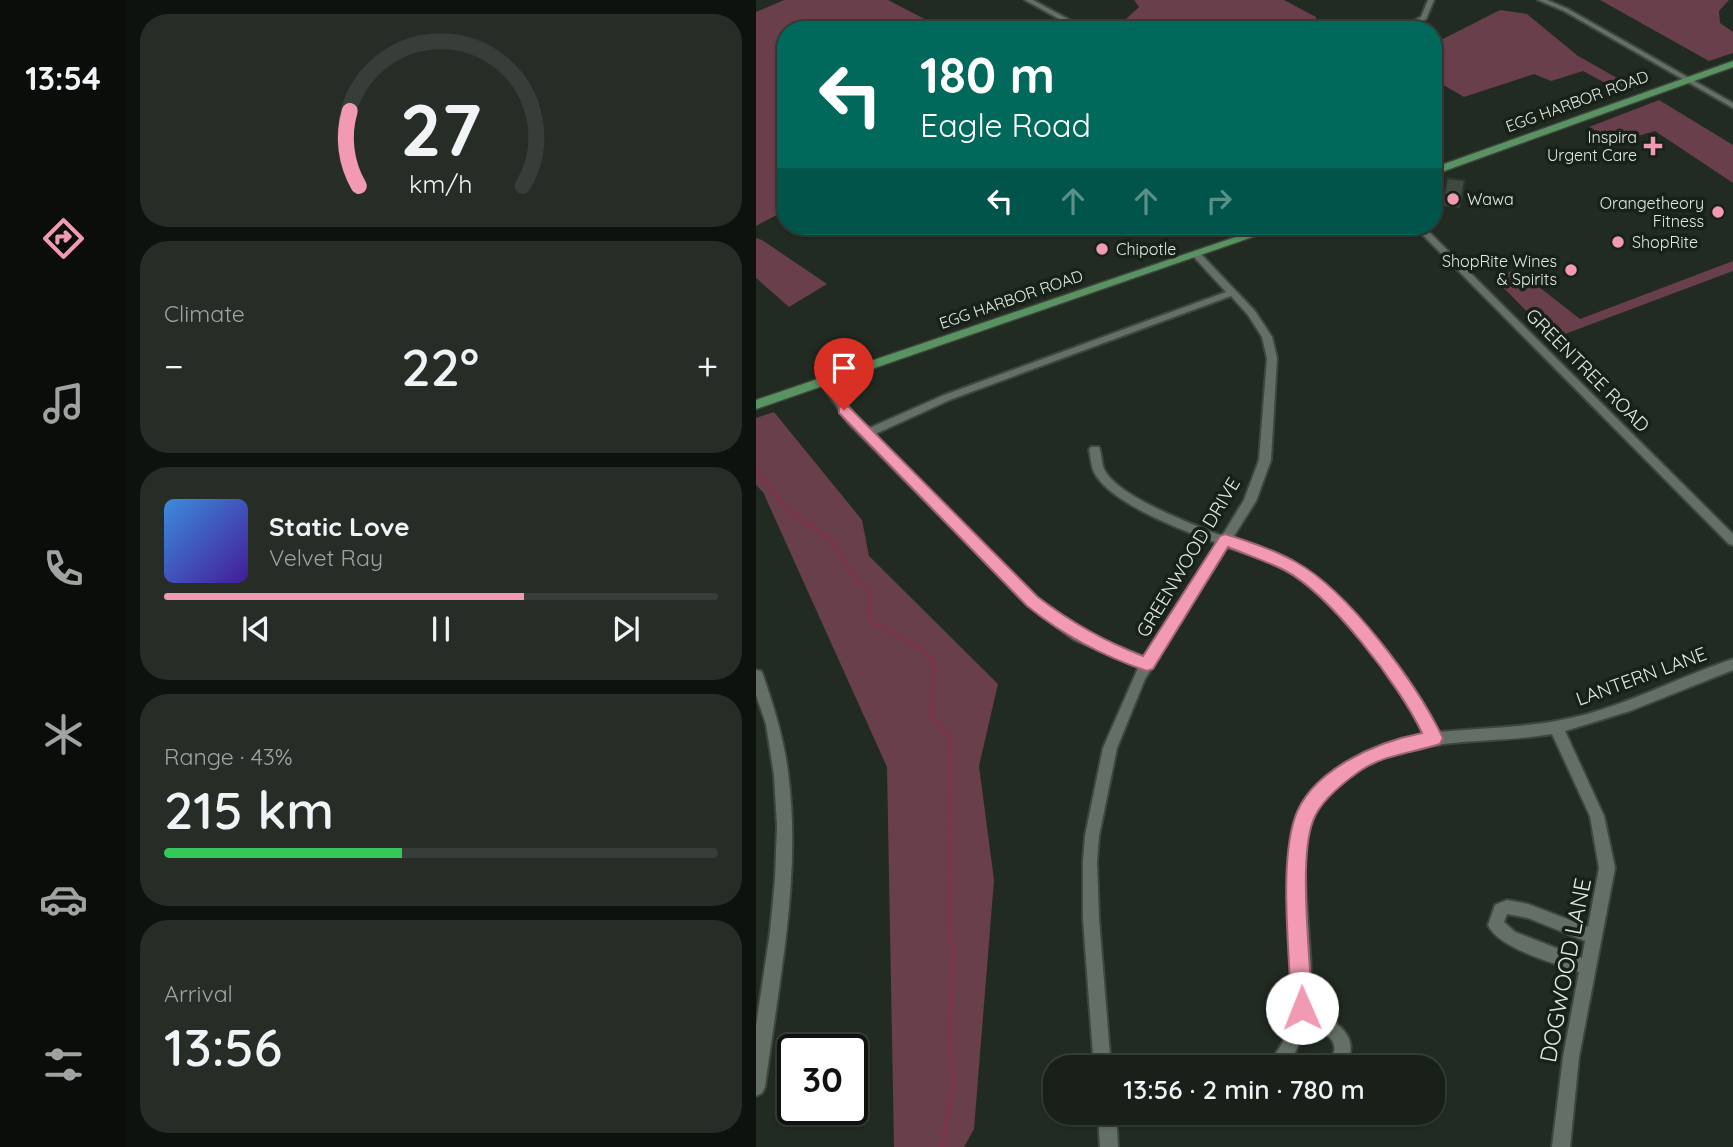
<!DOCTYPE html>
<meta charset="utf-8">
<style>
:root{--surface:#19201a;--page:#262d27;--text:#f1f3f6;--muted:#9fa3a2;--line:#373e39;--accent:#f19ab1}
body{margin:0;font-family:Quicksand,sans-serif;background:var(--page);color:var(--text);height:100vh;display:flex;flex-direction:column;font-size:26px;white-space:nowrap}
*{box-sizing:border-box;margin:0}
p{font-size:23px;color:var(--muted)}
.icon{flex:none;width:38px;height:38px;fill:none;stroke:currentColor;stroke-width:2;stroke-linecap:round;stroke-linejoin:round}
.map{position:relative;flex:1;overflow:hidden}
.panel{display:flex;flex-direction:column;gap:14px;padding:14px;background:#0e120e;width:630px}
.panel>*{flex:none}
.hud{position:absolute;left:21px;top:21px;width:665px;height:214px;border-radius:28px;box-shadow:0 2px 5px #0004,0 0 0 2px var(--line);background:#00695c;color:#fff;overflow:hidden}
.speed{position:absolute;left:21px;top:1034px;display:flex;gap:14px;font-size:35px;font-weight:700;text-align:center}
.speed>*{display:grid;place-content:center;width:91px;height:91px;border-radius:50%;background:var(--surface);box-shadow:0 2px 5px #0004,0 0 0 2px var(--line);line-height:1}
.speed .limit{border:4px solid #111;border-radius:10px;background:#fff;color:#111}
.pin{position:absolute;display:grid;place-items:center;width:60px;height:60px;color:#fff;margin:-72px -30px;border-radius:50% 50% 50% 0;rotate:-45deg;box-shadow:0 0 7px #0007}
.pin .icon{rotate:45deg}
.me{position:absolute;width:77px;margin:-38px;rotate:359deg;stroke-linejoin:round;filter:drop-shadow(0 0 5px #0008)}
.turn{display:flex;align-items:center;gap:24px;height:147px;padding:0 28px;font-size:32px}
.turn .icon{width:91px;height:91px;stroke-width:2.5}
.turn b{display:block;font-size:49px;line-height:60px}
.lanes{display:flex;align-items:center;height:66px;padding:0 28px;background:#0003;justify-content:center;gap:35px;direction:ltr}
.lanes .off{opacity:.35}
.big{font-size:52px;font-weight:600;line-height:1.1}
.panel .widget{flex:1;display:flex;flex-direction:column;justify-content:center;gap:10px;min-width:0;padding:0 24px;border-radius:28px;background:var(--page)}
.panel .dial{align-items:center;gap:0}
.dial svg{height:182px;overflow:visible;fill:none;stroke:var(--line);stroke-width:7;stroke-linecap:round;text-anchor:middle}
.dial text{fill:var(--text);stroke:none}
.song{display:flex;align-items:center;gap:21px}
.cover{width:84px;height:84px;border-radius:10px;background:linear-gradient(135deg,hsl(210 70% 55%),hsl(260 70% 35%))}
.played{height:7px;border-radius:4px;background:linear-gradient(90deg,var(--accent) 65%,var(--line) 65%)}
.keys{display:flex;justify-content:space-around;direction:ltr}
.heat{display:flex;justify-content:space-between;align-items:center;font-size:38px;direction:ltr}
.charge{height:10px;border-radius:5px;background:linear-gradient(90deg,#34c759 43%,var(--line) 0)}
.trip{position:absolute;left:287px;top:1055px;width:402px;height:70px;border-radius:28px;background:var(--surface);box-shadow:0 2px 5px #0004,0 0 0 2px var(--line);font-weight:600;line-height:70px;text-align:center}
main{display:flex;flex:1;min-height:0}
.tabs{display:flex;flex-direction:column;width:126px;justify-content:space-around;align-items:center;background:#0a0d0a;color:var(--muted)}
.tabs .icon{width:49px;height:49px}
.tabs .active{color:var(--accent)}
.tabs b{font-size:32px;color:var(--text)}
.map>svg:first-child{display:block}
.green{fill:#683f4a}
.lines{fill:none;stroke-linecap:round;stroke-linejoin:round}
.stream-far1{stroke:#7b364b;stroke-width:3.5}
.stream{stroke:#7b364b;stroke-width:4.5}
.minor-casing{stroke:#3e463e;stroke-width:4}
.major-casing{stroke:#3e463e;stroke-width:3}
.minor{fill:#647065;fill-rule:evenodd}
.major{fill:#599361;fill-rule:evenodd}
.wall{fill:#353f36}
.shaded-wall{fill:#2b332c}
.building{fill:#3e493f;stroke:#2b332c;stroke-width:2}
.route{fill:#f19ab1;stroke:#9d6473;stroke-width:2}
.poi-dot{fill:#f19ab1;stroke:#172118;stroke-width:2.5}
.labels{text-anchor:middle;dominant-baseline:central;stroke-width:7;stroke-linejoin:round;paint-order:stroke}
.far-street-label{font-size:16px;fill:#e1e8e1;stroke:#172118}
.far-poi-label{font-size:16px;fill:#e1e8e1;stroke:#172118;text-anchor:end}
.street-label{font-size:19px;fill:#e1e8e1;stroke:#172118}
.near-street-label{font-size:23px;fill:#e1e8e1;stroke:#172118}
</style>
<main>
<nav class="tabs">
<b>13:54</b>
<svg class="icon active" aria-label="directions" viewBox="0 0 24 24"><path d="M12 3l9 9-9 9-9-9zM9 14v-3h6M13 9l2 2-2 2"/></svg>
<svg class="icon" aria-label="music" viewBox="0 0 24 24"><path d="M9 18V5l10-2v13"/><circle cx="6" cy="18" r="3"/><circle cx="16" cy="16" r="3"/></svg>
<svg class="icon" aria-label="phone" viewBox="0 0 24 24"><path d="M5 4h4l2 5-3 2q2 4 5 5l2-3 5 2v4C11 20 4 13 5 4z"/></svg>
<svg class="icon" aria-label="climate" viewBox="0 0 24 24"><path d="M12 3v18M4 7l16 10M4 17L20 7"/></svg>
<svg class="icon" aria-label="car" viewBox="0 0 24 24"><path d="M5 17H2v-5l4-1 3-4h7l3 4 3 1v5h-3M9 17h6M6 11h13"/><circle cx="7" cy="17" r="2"/><circle cx="17" cy="17" r="2"/></svg>
<svg class="icon" aria-label="filters" viewBox="0 0 24 24"><path d="M4 7h16M4 17h16"/><circle cx="9" cy="7" r="2"/><circle cx="15" cy="17" r="2"/></svg>
</nav>
<section class="panel">
<div class="widget dial"><svg viewBox="0 0 100 80">
<path d="M14 69A42 42 0 1 1 86 69"/>
<path d="M14 69A42 42 0 0 1 10 36" stroke="#f19ab1"/>
<text x="50" y="56" font-size="32" font-weight="700">27</text>
<text x="50" y="72" font-size="11">km/h</text>
</svg></div>
<div class="widget"><p>Climate</p>
<div class="heat"><a>−</a><b class="big">22°</b><a>+</a></div>
</div>
<div class="widget">
<div class="song"><i class="cover"></i><div><b>Static Love</b><p>Velvet Ray</p></div></div>
<div class="played"></div>
<div class="keys"><svg class="icon" aria-label="previous" viewBox="0 0 24 24"><path d="M18 5L8 12l10 7zM5 5v14"/></svg><svg class="icon" aria-label="pause" viewBox="0 0 24 24"><path d="M8 5v14M16 5v14"/></svg><svg class="icon" aria-label="next" viewBox="0 0 24 24"><path d="M6 5l10 7-10 7zM19 5v14"/></svg></div>
</div>
<div class="widget"><p>Range · 43%</p><b class="big">215 km</b><div class="charge"></div></div>
<div class="widget"><p>Arrival</p><b class="big">13:56</b></div>
</section>
<div class="map">
<svg width="977" height="1147" viewBox="0 0 977 1147">
<rect width="100%" height="100%" fill="#212b22"/>
<g class="green">
<path d="M28,0H132L184,27C200,23 214,26 231,21L246,30H30V210L0,226V12Z"/>
<polygon points="378,0 528,0 560,17 560,30 358,30 383,7"/>
<polygon points="844,0 973,0 963,11 964,23 977,32 977,53 953,61"/>
<polygon points="744,10 771,14 822,56 879,88 866,92 827,71 795,81 778,74 708,97 677,79 677,44"/>
<polygon points="903,100 977,145 977,183 899,131 861,142 833,127"/>
<polygon points="0,238 6,240 71,284 33,307 0,278"/>
<polygon points="977,261 977,271 793,340 781,322 739,279 760,269 824,319"/>
<polygon points="18,412 106,520 113,556 242,684 223,766 238,880 218,1129 208,1147 138,1147 131,767 7,492 0,485 0,418"/>
</g>
<g class="lines">
<polyline class="stream-far1" points="0,470 29,507 75,540 101,581 115,594 113,616 116,622 166,649 178,662 175,716 193,736 194,751"/>
<polyline class="stream" points="186,1147 197,1083 193,1030 197,955 193,928 194,750"/>
<defs>
<g id="minor">
<polygon points="269,0 277,0 332,30 323,30"/>
<polygon points="672,0 678,0 670,19 648,30 639,30 665,17"/>
<polygon points="782,0 791,0 812,9 977,103 977,108 808,11"/>
<polygon points="614,28 632,30 611,30"/>
<polygon points="658,226 667,226 977,534 977,545 973,544"/>
<path d="M440,251L443,252L499,311L516,337L521,358L515,460L500,501L476,539C500,548 529,556 550,571C595,601 660,682 682,732C723,728 765,728 805,720C865,709 919,678 977,659V670L874,711L809,731L848,816L859,868L823,1057L814,1147H796L807,1057L823,972C799,963 743,949 732,925L739,905L751,900L772,904L832,927L843,868L834,816L796,734C726,746 651,733 590,778C562,799 549,826 549,860C548,910 559,960 553,1010C579,1019 609,1037 587,1068H569C571,1062 576,1057 578,1052C582,1036 561,1029 550,1026L538,1055L550,1062L552,1068H511C514,1059 521,1053 525,1045C532,1035 535,1022 537,1010C551,928 499,828 580,769C607,750 637,739 669,734C650,689 582,603 541,576C520,563 494,555 471,547L389,679L361,748L343,836L341,861L343,919L355,1068H338L327,919V861L329,836L347,748L383,666L318,640L272,605L93,424L64,382L65,380H73L101,418L111,429L188,395L470,292L437,256L435,254ZM475,296L492,315L506,337L511,358L503,460L488,500L466,536C437,524 361,497 348,469C345,462 346,454 343,447H335L333,450C335,457 335,466 338,472C354,504 429,531 461,543L388,657L328,632L280,599L117,435L196,399ZM751,914L772,918L829,941L826,958L759,932L748,922Z"/>
<path d="M0,670L5,671L7,675C18,707 28,739 32,773C46,875 22,986 9,1087L6,1093L0,1096V1026L14,932L19,879L21,826L18,775L10,724L0,695Z"/>
<polygon points="342,1113 360,1113 362,1147 344,1147"/>
</g>
<g id="major">
<polygon points="977,61 977,67 677,175 677,168"/>
<polygon points="512,226 528,226 0,409 0,400"/>
</g>
</defs>
<use href="#minor" class="minor-casing"/>
<use href="#major" class="major-casing"/>
<use href="#minor" class="minor"/>
<use href="#major" class="major"/>
</g>
<g class="wall">
<polygon points="709,180 704,208 686,206 688,195"/>
<polygon points="593,226 619,226 618,237 601,237"/>
</g>
<polygon class="shaded-wall" points="439,226 449,226 439,230"/>
<polygon class="building" points="691,178 709,180 706,197 688,195"/>
<path class="route" d="M88,405L93,407L282,597C316,623 348,641 387,656L464,536L469,534C492,541 519,550 540,562C593,591 661,684 687,738L684,744C657,753 629,754 604,771C587,783 564,801 557,821C542,860 555,962 556,1008L553,1015L546,1018L538,1015L535,1008C534,954 523,870 538,820C553,770 621,742 666,733C644,686 574,594 528,570C510,561 491,555 472,547L397,669L391,671C346,656 308,636 271,606L83,413V407Z"/>
<g class="poi-dot">
<path d="M893.5 135.5h7v7h7v7h-7v7h-7v-7h-7v-7h7z"/>
<circle cx="697" cy="199" r="7"/>
<circle cx="962" cy="212" r="7"/>
<circle cx="862" cy="242" r="7"/>
<circle cx="346" cy="249" r="7"/>
<circle cx="815" cy="270" r="7"/>
</g>
<g class="labels">
<g class="far-street-label">
<text transform="translate(821 101) rotate(-20)">EGG HARBOR ROAD</text>
<text transform="translate(255 299) rotate(-19)">EGG HARBOR ROAD</text>
</g>
<g class="far-poi-label">
<text x="881" y="137">Inspira<tspan x="881" dy="18">Urgent Care</tspan></text>
<text x="711" y="199" text-anchor="start">Wawa</text>
<text x="948" y="203">Orangetheory<tspan x="948" dy="18">Fitness</tspan></text>
<text x="876" y="242" text-anchor="start">ShopRite</text>
<text x="360" y="249" text-anchor="start">Chipotle</text>
<text x="801" y="261">ShopRite Wines<tspan x="801" dy="18">&amp; Spirits</tspan></text>
</g>
<g class="street-label">
<text transform="translate(832 370) rotate(45)">GREENTREE ROAD</text>
<text transform="translate(432 557) rotate(-59)">GREENWOOD DRIVE</text>
<text transform="translate(885 676) rotate(-20)">LANTERN LANE</text>
</g>
<g class="near-street-label">
<text transform="translate(809 970) rotate(-79)">DOGWOOD LANE</text>
</g>
</g>
</svg>
<div class="speed"><div class="limit">30</div></div>
<div class="pin" style="left:88px;top:410px;background:#d93025"><svg class="icon" aria-label="arrive" viewBox="0 0 24 24"><path d="M6 21V4h12l-3 4 3 4H6"/></svg></div>
<svg class="me" style="left:546px;top:1008px" viewBox="-20 -20 40 40"><circle r="19" fill="#fff"/><path d="M0-13L10 11 0 6-10 11z" fill="#f19ab1"/></svg>
<div class="trip">13:56 · 2 min · 780 m</div>
<div class="hud">
<div class="turn"><svg class="icon" aria-label="left" viewBox="0 0 24 24"><path d="M17 20v-9H6M10 6l-5 5 5 5"/></svg><div><b>180 m</b>Eagle Road</div></div>
<div class="lanes"><svg class="icon" aria-label="left" viewBox="0 0 24 24"><path d="M17 20v-9H6M10 6l-5 5 5 5"/></svg><svg class="icon off" aria-label="ahead" viewBox="0 0 24 24"><path d="M12 20V5M6 11l6-6 6 6"/></svg><svg class="icon off" aria-label="ahead" viewBox="0 0 24 24"><path d="M12 20V5M6 11l6-6 6 6"/></svg><svg class="icon off" aria-label="right" viewBox="0 0 24 24"><path d="M7 20v-9h11M14 6l5 5-5 5"/></svg></div>
</div>
</div>
</main>
